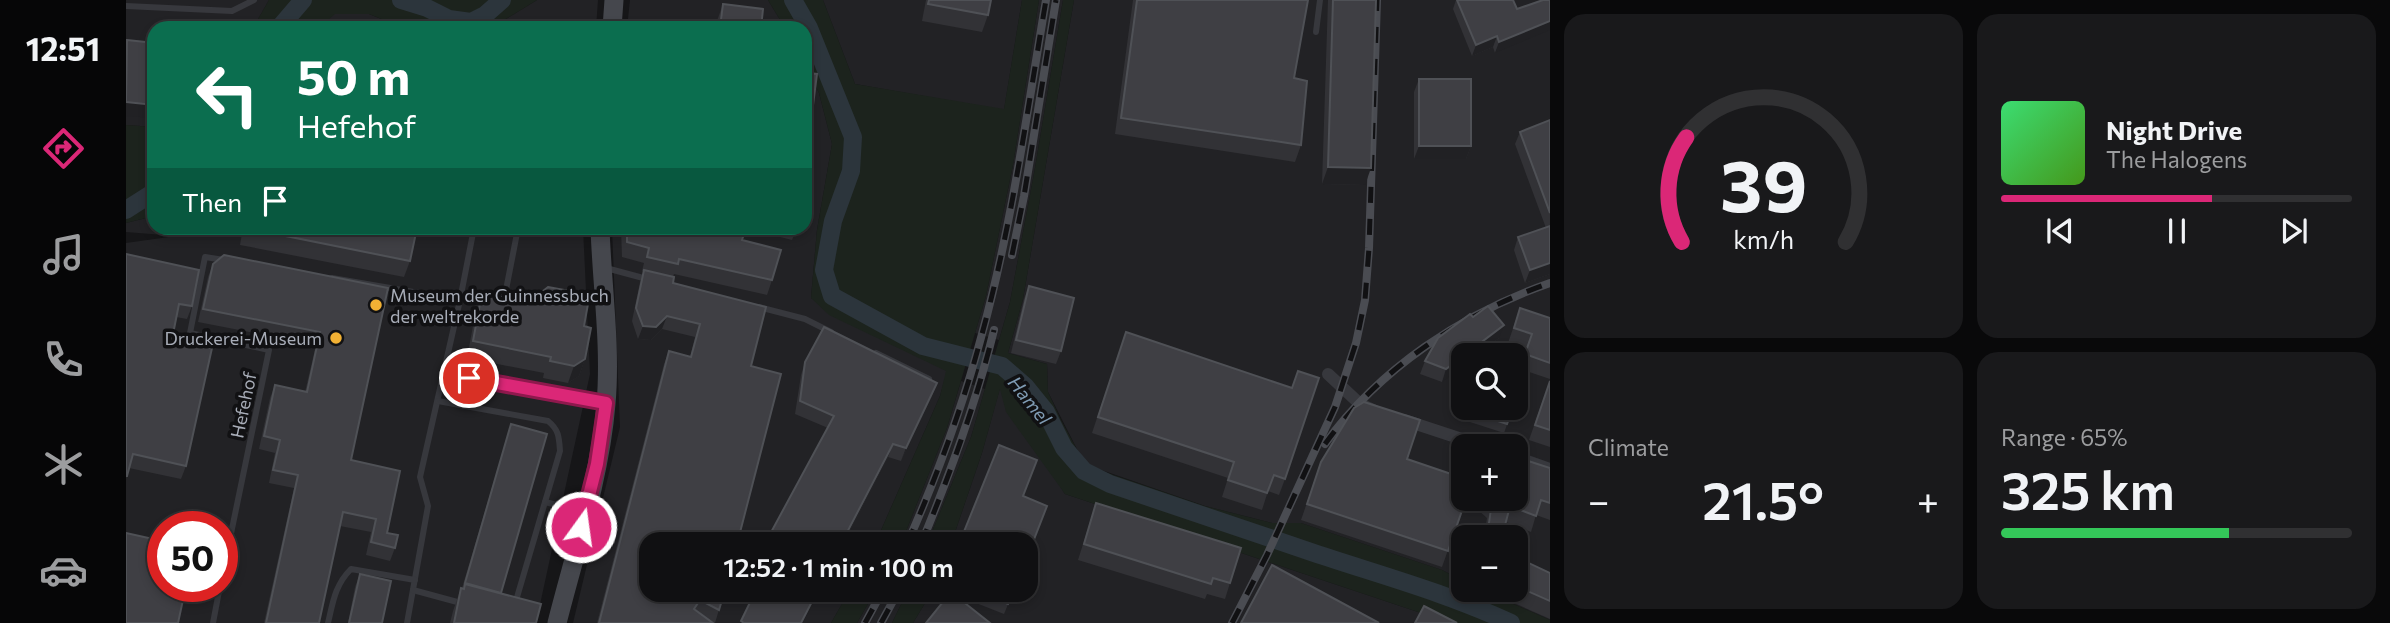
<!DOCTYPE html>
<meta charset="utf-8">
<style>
:root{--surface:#101012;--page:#19191b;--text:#f1f3f6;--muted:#9c9d9f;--line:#303032;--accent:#db2777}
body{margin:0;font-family:Commissioner,sans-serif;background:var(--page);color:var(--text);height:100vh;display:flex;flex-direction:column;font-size:26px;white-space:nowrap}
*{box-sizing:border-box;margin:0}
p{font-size:23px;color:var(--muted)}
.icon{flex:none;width:38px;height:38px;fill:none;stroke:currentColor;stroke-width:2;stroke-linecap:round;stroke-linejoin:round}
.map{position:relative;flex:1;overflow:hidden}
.sheet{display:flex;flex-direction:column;gap:14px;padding:14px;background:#09090a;width:840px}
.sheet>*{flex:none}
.guide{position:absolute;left:21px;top:21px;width:665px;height:214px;border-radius:21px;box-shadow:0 4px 10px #0003,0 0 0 2px var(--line);background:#0b6e4f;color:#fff;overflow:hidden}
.controls{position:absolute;left:1325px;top:343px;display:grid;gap:14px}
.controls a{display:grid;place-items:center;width:77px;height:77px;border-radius:14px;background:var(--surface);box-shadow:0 4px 10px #0003,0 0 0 2px var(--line);font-size:35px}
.speed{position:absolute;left:21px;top:511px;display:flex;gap:14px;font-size:35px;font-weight:700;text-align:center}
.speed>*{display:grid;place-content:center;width:91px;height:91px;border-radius:50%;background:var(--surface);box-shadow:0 4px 10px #0003,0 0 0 2px var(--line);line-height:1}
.speed .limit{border:10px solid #d22;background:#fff;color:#111}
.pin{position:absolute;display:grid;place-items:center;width:60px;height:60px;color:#fff;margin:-30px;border:4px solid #fff;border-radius:50%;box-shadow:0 2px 7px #0007}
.me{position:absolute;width:77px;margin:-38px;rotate:14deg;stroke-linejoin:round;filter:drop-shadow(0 0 5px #0008)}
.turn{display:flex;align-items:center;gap:24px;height:147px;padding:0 35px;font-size:32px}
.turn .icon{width:91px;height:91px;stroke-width:2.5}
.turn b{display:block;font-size:49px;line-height:60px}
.then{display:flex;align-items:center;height:66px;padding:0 35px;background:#0003;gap:14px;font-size:26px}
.big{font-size:52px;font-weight:600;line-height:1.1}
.sheet .tile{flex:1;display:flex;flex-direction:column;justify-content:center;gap:10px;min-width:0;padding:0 24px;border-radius:21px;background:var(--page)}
.sheet .dial{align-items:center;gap:0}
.dial svg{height:182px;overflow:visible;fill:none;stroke:var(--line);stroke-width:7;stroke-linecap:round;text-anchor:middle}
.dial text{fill:var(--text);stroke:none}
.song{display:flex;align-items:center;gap:21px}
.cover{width:84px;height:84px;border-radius:10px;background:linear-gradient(135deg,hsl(140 70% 55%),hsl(100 70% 35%))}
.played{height:7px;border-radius:4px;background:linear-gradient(90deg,var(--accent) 60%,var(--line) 60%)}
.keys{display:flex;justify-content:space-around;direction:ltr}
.heat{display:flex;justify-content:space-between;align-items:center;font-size:38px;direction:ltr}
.charge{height:10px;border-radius:5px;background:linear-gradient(90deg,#34c759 65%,var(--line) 0)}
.sheet .tiles{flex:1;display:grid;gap:14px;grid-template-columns:repeat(2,1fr)}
.trip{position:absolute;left:513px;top:532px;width:399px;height:70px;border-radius:21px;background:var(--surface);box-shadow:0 4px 10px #0003,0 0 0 2px var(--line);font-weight:600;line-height:70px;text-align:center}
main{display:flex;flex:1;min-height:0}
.tab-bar{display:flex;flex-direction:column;width:126px;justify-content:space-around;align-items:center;background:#060607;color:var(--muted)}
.tab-bar .icon{width:49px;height:49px}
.tab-bar .active{color:var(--accent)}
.tab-bar b{font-size:32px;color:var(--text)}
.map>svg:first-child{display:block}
.built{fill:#222225;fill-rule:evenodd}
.green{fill:#1c231d}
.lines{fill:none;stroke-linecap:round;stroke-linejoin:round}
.canal{stroke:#2c353c;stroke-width:18}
.service{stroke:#37383d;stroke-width:6}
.minor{stroke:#37383d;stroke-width:12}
.secondary{stroke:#45474d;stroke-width:19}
.rail-casing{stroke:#4a4c52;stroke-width:8}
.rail{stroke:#111113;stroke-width:5;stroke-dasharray:16;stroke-linecap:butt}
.wall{fill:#323236}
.shaded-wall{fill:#212124}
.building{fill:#3f3f44;stroke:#4f5156;stroke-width:2}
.route-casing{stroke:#8e194d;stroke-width:18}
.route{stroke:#db2777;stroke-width:12}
.poi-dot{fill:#f2b134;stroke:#111113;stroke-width:2.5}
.labels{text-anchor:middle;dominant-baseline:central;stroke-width:7;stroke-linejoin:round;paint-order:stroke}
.poi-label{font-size:18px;fill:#a8adb8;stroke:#111113;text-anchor:start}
.street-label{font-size:18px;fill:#a8adb8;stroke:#111113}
.water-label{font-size:19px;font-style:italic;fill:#7f9bb3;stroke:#111113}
</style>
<main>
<nav class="tab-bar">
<b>12:51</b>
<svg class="icon active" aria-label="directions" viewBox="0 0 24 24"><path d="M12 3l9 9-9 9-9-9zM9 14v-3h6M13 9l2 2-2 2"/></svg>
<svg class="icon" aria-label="music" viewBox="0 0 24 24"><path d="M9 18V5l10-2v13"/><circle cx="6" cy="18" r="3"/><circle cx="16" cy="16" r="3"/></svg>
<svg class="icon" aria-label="phone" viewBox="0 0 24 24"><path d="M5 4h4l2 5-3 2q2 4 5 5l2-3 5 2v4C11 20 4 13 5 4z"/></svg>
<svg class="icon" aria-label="climate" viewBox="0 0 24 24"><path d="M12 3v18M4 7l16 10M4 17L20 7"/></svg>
<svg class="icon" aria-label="car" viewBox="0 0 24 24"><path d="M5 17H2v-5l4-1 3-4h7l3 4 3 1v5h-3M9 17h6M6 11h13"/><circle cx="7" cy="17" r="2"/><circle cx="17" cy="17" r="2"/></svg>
</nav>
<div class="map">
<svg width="1424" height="623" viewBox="0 0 1424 623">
<rect width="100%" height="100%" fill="#161618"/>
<g class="built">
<polygon points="0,0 143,0 127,28 28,28 28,127 0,125"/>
<polygon points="411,0 472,0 470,28 365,28"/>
<polygon points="504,0 642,0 659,28 501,28"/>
<polygon points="697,0 896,0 878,110 729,84"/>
<polygon points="913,0 937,0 909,168 884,302 873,340 849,333 860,296 887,165"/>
<path d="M948,0H1424V620L1356,590H1390V537H1337V581L1316,570L1175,523H1146L1079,506L964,466L955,457L922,392L921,364L882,353L897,299ZM1337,355H1390V408H1337ZM1337,446H1390V499H1337Z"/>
<polygon points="208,14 243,14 278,28 192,28"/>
<polygon points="679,66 693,93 706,144 691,230 685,298 821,371 814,396 749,544 525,544 525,590 724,590 705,623 447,623 494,427 486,228 679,228"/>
<path d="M28,216V228H457L464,374L410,623H0V243L50,236L0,232V223ZM37,527H96V586H37Z"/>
<polygon points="835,381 859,389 845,437 801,544 775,544 821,428"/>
<polygon points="874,388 939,494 1325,623 787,623 807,590 900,590 900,544 825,544 856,453"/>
<polygon points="750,590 782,590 766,623 731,623"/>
</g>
<g class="green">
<polygon points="143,0 411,0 365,28 278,28 243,14 209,14 192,28 127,28"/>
<polygon points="642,0 697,0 729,84 878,109 896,0 913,0 887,165 860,296 821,428 775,544 749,544 814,396 820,371 703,315 685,298 691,230 706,144 693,93 679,66 679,28 659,28"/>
<polygon points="937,0 948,0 897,299 882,353 921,364 922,392 935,420 955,457 965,466 973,470 1079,506 1146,523 1175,523 1316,570 1337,581 1337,590 1356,590 1424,620 1424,623 1325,623 939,494 880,412 874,389 856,453 825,544 801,544 845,437 884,302 909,168"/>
<polygon points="0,125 28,127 28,216 0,223"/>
<polygon points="724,590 750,590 731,623 705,623"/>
<polygon points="782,590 807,590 787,623 766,623"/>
</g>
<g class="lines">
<g class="canal">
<polyline points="275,0 301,8 323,19 345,22 359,15 376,0"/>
<path d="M667,0L683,28L727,137L725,171L707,221L698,270L706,296L797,346L876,366L899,386L920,412L938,448L958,471L984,484C1052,507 1120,530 1188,553C1254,575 1321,593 1385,623"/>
<polyline points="153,28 177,0"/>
<polyline points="0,210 28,192"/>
</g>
<g class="service">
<polyline points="0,6 106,11 128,0"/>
<polyline points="1190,32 1194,0"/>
<polyline points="480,268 521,279"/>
<polyline points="206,278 334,300 294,477 302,506 281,623"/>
<polyline points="379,295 392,228"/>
<polyline points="334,300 348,228"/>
<polyline points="633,307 679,319 705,332"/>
<polyline points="750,353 803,379"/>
<polyline points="318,373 479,403"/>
<path d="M312,401L422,421C433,430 433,437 434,451L389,604"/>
<polyline points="419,502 458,512"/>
<polyline points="96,577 143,350 64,333 79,257 98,260"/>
<polyline points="287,590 335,603"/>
<polyline points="87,623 94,586"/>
<path d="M202,623C207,602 209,585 225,569L289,580"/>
</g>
<g class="minor">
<polyline points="1202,374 1234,404 1247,410"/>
<polyline points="1278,420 1357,446"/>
<polyline points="1390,457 1424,469"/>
</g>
<g class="secondary">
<polyline points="486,28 488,0"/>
<path d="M431,623C449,552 474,477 480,404C485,346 476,286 474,228"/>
</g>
<defs>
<g id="rail">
<polyline points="886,255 898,196 930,0"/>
<path d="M1199,444C1253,369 1337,313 1424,283"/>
<path d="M781,544C811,476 837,406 856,334C886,225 901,112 920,0"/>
<path d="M795,544C824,474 850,404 868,330"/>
<polyline points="739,623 757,590"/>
<polyline points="755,623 773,590"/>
<polyline points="1106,623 1141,555 1209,407 1230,343 1239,300 1243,248 1251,0"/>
</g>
</defs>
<use href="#rail" class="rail-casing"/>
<use href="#rail" class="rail"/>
</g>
<g class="wall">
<polygon points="800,0 865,0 862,15 856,32 796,21"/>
<polygon points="1007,0 1182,0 1168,78 1175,145 1169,162 989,134"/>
<polygon points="1202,0 1250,0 1239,185 1196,184"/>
<polygon points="1330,0 1391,9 1369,53 1367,47 1346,56 1327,9"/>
<polygon points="597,4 635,28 590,28 591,21"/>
<polygon points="1293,79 1345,146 1340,159 1288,159 1288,92"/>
<polygon points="1424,120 1424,274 1399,283 1388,250 1392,237 1420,228 1389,144 1394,132"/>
<polygon points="117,228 291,228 284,261 278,277 114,245"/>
<polygon points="495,228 620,228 616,240 646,280 641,295 548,274 547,277 547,283 625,366 599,590 589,623 584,621 587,623 471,623 538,364 543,351 564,357 569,337 536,329 525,340 512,339 506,321 514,282 518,272 516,271 518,263 496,257"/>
<polygon points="620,228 671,228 666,240"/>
<polygon points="0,254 66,306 61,319 50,317 46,339 60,466 55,479 3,468 0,479"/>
<polygon points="87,264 262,288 225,460 269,548 264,561 240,555 245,532 214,526 193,623 138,623 168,488 143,483 149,453 133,449 144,398 149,385 179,392 190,345 72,322 82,277"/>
<polygon points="903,286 935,351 930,364 885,353 898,299"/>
<polygon points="356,293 408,304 412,295 459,359 453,376 442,383 417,378 418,373 341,358 350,310"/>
<polygon points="1394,308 1424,318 1424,379 1394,369 1401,349 1382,343"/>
<polygon points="1347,317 1373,338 1351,355 1337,355 1316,382 1294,374 1299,361"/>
<polygon points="994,349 1159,479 1153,495 1142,491 1136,510 1096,497 1102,478 966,433"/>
<polygon points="679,362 811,383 806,396 775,461 762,457 717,544 641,544 643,536 702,428 669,414 675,375"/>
<polygon points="1424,380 1424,447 1403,440"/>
<polygon points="1348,408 1387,408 1378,433 1344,422"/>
<polygon points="385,424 374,594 410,623 324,623 327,611 335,588 336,588"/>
<polygon points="1281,459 1337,499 1390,499 1424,468 1424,520 1410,515 1405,532 1380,522 1376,537 1358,537 1361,518 1340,499 1316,567 1175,520 1195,462"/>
<polygon points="970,503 1104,583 1099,599 1081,594 1079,599 952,560"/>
<polygon points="1390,557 1424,573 1424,619 1359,590 1390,590"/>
<polygon points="234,574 256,623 222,623 229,587"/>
<polygon points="817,590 888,590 878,614"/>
</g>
<g class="shaded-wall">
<polygon points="1424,21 1424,30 1369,53 1373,42"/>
<polygon points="1371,36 1367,47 1346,56 1350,45"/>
<polygon points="0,102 28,105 28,118 0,116"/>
<polygon points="1293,146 1345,146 1340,159 1288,159"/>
<polygon points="1202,167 1245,168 1239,185 1196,184"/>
<polygon points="1424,263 1424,274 1399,283 1404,270"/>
<polygon points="541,316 536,329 525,340 512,339 517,326"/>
<polygon points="1378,325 1373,338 1351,355 1338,355"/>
<polygon points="1337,356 1337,366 1316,382 1320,369"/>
<polygon points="459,359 453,376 442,383 448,366"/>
<polygon points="811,383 806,396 775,461 780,448"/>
<polygon points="767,444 762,457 717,544 715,544"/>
<polygon points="692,590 694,590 677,623 675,623"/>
</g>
<g class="building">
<polygon points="803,0 865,0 862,15 802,4"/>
<polygon points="1011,0 1182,0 1168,78 1181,81 1175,145 995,118"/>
<polygon points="1207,0 1250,0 1245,168 1202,167"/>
<polygon points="1331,0 1387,0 1391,9 1417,0 1424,0 1424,21 1373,42 1371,36 1350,45"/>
<polygon points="597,4 637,9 635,28 594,28"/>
<polygon points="1,40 28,43 28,105 0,102"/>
<polygon points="679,59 684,60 682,73 691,74 679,168"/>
<rect x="1293" y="79" width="52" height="67"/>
<polygon points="1424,120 1424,213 1394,132"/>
<polygon points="1424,226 1424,263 1404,270 1392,237"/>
<polygon points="120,228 291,228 284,261"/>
<polygon points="501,228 593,228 597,229 597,228 620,228 616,240 655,250 646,280 553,259 552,264 521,257 523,248 501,242"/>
<polygon points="0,254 73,270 66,306 53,304 46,339 86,348 60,466 7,454 1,476 0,476"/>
<polygon points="98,255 262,288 225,460 274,471 261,533 272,535 269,548 245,542 250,519 217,512 193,623 140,623 172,475 147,470 154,440 138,436 149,385 181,392 194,332 77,309 87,264"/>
<polygon points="518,270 548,277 547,283 640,307 625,366 655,374 611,544 525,544 525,590 599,590 593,610 574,600 568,609 587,623 473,623 543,351 565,357 574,324 541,316 530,327 517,326 510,308"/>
<polygon points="903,286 948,298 935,351 890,340"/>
<polygon points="422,287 454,293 462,304 458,326 465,328 459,359 448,366 424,361 425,357 347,341 356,293 410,304 412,295"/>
<polygon points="1362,306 1378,325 1320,369 1299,361 1312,338 1344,314 1347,317"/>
<polygon points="1394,308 1424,318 1424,363 1399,354 1406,334 1388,328"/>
<polygon points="698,327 811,383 780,448 767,444 715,544 653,544 654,542 643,536 708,416 674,401 679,362"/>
<polygon points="1000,332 1166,388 1172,371 1193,378 1159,479 1148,475 1141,493 1102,480 1108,462 972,417"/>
<polygon points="1424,381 1424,430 1409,425"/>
<polygon points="1238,402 1294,420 1281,459 1337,478 1337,499 1340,499 1322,551 1181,504 1195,462 1228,408"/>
<polygon points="1349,408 1387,408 1381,424 1347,413"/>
<polygon points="385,424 421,434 375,593 339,583"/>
<polygon points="873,445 911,460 897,496 921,506 900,560 900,544 833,544"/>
<polygon points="1390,457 1424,468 1424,503 1415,500 1410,516 1384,506 1376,537 1361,537 1366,502 1362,499 1390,499"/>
<polygon points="970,503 1115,548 1104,583 1087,578 1085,584 958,544"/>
<polygon points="0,533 36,541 33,552 37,553 37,586 60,586 52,623 0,623"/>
<polygon points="1390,557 1424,573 1424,601 1390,586"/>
<polygon points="1146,565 1253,623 1115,623"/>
<polygon points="234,574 265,581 256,623 223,623"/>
<polygon points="339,584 415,604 410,623 328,623 335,588 338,589"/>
<polygon points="630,590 692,590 675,623 618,623 615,621"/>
<polygon points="847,590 888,590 882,604"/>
<polygon points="825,592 864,623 800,623"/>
<polygon points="1298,606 1331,623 1289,623"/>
</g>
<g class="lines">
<defs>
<polyline id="route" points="343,378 480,403 471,464 455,527"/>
</defs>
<use href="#route" class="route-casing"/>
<use href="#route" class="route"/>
</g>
<g class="poi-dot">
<circle cx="250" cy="305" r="7"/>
<circle cx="210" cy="338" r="7"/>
</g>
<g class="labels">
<g class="poi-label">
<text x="264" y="295">Museum der Guinnessbuch<tspan x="264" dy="21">der weltrekorde</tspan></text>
<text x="196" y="338" text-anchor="end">Druckerei-Museum</text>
</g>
<g class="street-label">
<text transform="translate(117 405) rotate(-78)">Hefehof</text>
</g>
<g class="water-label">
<text transform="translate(904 400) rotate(51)">Hamel</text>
</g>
</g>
</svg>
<div class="controls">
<a><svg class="icon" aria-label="search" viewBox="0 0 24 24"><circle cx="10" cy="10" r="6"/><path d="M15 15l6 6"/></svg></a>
<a>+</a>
<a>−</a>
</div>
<div class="speed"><div class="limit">50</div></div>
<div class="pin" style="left:343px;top:378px;background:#d93025"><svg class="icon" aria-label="arrive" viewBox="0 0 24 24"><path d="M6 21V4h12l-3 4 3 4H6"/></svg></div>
<svg class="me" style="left:455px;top:527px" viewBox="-20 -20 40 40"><circle r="17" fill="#db2777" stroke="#fff" stroke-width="3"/><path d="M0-11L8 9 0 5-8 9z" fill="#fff"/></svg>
<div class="trip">12:52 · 1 min · 100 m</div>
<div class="guide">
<div class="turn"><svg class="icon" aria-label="left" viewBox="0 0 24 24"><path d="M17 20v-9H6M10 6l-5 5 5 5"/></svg><div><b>50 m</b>Hefehof</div></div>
<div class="then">Then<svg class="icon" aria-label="arrive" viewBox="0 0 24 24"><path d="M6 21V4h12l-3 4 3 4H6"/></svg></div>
</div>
</div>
<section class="sheet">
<div class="tiles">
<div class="tile dial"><svg viewBox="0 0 100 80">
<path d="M14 69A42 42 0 1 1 86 69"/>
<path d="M14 69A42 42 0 0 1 16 23" stroke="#db2777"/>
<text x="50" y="56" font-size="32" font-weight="700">39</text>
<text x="50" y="72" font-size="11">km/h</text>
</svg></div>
<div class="tile">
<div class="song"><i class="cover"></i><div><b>Night Drive</b><p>The Halogens</p></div></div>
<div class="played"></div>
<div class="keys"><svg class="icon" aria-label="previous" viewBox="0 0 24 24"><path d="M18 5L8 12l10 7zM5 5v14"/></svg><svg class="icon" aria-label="pause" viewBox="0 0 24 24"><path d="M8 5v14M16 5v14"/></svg><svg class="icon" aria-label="next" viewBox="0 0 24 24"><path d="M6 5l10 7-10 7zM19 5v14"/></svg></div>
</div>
<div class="tile"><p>Climate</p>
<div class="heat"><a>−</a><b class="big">21.5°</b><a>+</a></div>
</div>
<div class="tile"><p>Range · 65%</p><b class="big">325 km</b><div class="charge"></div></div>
</div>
</section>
</main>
